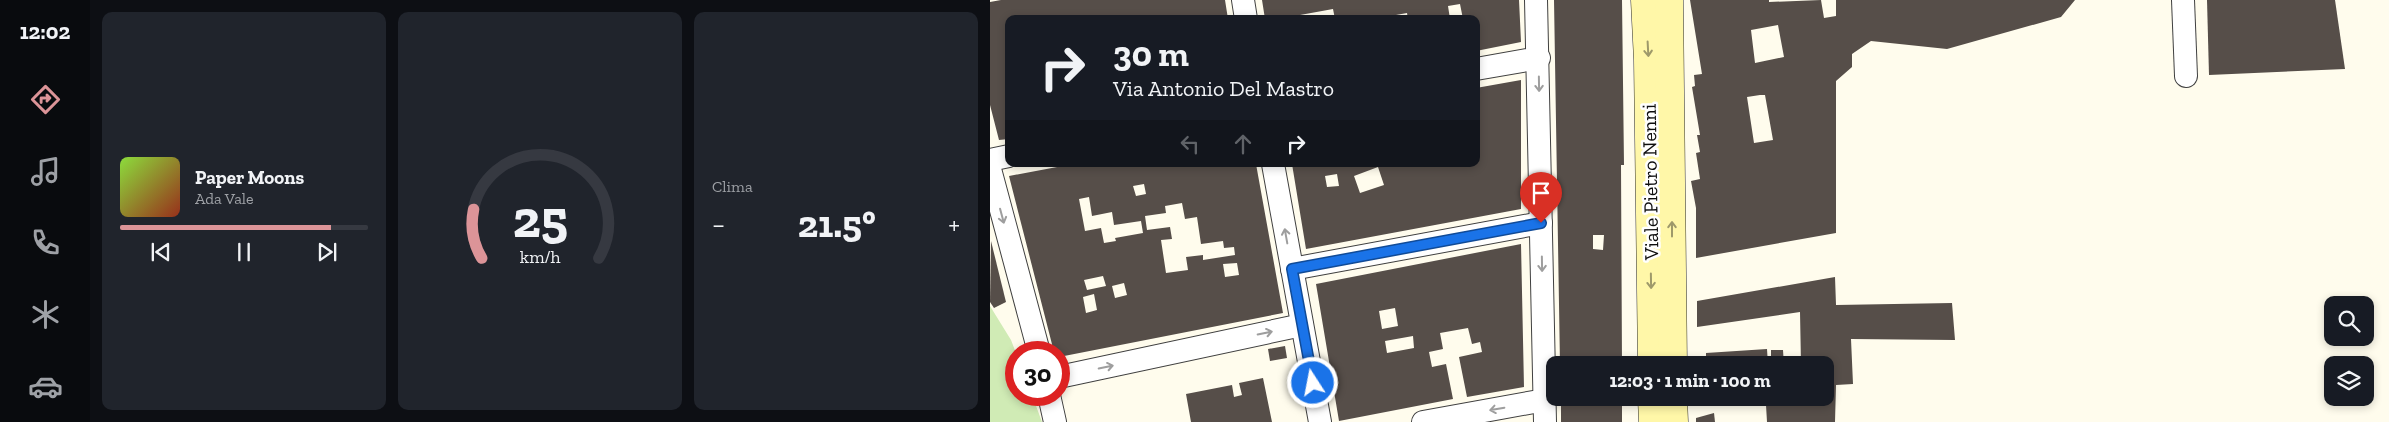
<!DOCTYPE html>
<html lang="it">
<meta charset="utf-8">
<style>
:root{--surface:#171b24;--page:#20242c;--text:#f1f3f6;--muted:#9ea1a6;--line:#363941;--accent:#dc9498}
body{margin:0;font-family:"Zilla Slab",serif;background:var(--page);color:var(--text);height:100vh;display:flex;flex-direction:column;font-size:19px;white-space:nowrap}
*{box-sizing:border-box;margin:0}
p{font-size:16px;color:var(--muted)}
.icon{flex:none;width:28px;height:28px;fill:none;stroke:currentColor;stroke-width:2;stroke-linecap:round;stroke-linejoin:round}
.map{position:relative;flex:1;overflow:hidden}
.side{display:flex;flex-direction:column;gap:12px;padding:12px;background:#0d0f14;width:900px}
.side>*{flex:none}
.banner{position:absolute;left:15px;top:15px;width:475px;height:152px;border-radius:10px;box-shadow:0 2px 8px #0003;background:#171b24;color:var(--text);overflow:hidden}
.buttons{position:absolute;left:1334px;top:296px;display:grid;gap:10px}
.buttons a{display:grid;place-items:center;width:50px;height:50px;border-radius:10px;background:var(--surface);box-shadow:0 2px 8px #0003;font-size:25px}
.speed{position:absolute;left:15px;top:341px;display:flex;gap:10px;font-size:25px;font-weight:700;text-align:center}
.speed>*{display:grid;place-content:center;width:65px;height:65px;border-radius:50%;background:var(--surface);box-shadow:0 2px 8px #0003;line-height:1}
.speed .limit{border:8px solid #d22;background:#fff;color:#111}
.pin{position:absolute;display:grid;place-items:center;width:42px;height:42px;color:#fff;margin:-51px -21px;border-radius:50% 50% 50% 0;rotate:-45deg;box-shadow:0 0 5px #0007}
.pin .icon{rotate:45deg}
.me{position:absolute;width:55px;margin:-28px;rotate:349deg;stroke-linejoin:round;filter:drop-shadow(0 0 4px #0008)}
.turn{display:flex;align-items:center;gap:18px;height:105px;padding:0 25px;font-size:22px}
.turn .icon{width:65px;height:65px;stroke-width:2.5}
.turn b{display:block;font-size:35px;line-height:42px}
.lanes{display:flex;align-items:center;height:48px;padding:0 25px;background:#0003;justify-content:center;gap:25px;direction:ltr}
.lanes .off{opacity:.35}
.big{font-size:38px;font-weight:800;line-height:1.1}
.side .tile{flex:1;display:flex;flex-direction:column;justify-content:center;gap:8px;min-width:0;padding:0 18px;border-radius:10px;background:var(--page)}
.side .dial{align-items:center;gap:0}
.dial svg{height:130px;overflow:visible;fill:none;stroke:var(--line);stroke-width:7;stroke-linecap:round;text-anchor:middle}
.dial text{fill:var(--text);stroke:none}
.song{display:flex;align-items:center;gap:15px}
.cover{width:60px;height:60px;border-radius:8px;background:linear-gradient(135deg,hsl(90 70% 55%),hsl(10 70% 35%))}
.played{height:5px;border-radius:2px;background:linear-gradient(90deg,var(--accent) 85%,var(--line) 85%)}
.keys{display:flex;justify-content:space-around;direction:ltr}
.heat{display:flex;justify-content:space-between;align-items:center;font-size:28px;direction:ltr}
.side .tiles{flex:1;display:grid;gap:12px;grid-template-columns:repeat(3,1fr)}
.trip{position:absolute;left:556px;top:356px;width:288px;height:50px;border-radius:10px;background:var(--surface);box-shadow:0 2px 8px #0003;font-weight:800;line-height:50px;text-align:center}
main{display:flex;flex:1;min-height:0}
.tabs{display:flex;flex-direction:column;width:90px;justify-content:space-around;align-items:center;background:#090b0e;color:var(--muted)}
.tabs .icon{width:35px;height:35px}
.tabs .on{color:var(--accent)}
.tabs b{font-size:22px;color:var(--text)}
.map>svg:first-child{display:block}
.green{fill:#d0ebb5}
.building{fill:#564e49;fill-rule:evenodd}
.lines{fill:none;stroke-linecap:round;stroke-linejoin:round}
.street-casing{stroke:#404040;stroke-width:24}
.secondary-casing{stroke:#2f2f2f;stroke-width:29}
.street{stroke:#fff;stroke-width:22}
.secondary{stroke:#fff7a8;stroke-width:28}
.oneway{stroke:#9e996a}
.oneway2{stroke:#9e9e9e}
.route-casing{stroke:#114b97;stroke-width:12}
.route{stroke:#1a73e8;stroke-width:9}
.labels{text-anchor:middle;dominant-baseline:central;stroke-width:5;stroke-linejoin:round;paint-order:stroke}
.street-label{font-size:20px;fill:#0d0d0d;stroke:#fff}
</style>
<main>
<nav class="tabs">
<b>12:02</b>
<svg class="icon on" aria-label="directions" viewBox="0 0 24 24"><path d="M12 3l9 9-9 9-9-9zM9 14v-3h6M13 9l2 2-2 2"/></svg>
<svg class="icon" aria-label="music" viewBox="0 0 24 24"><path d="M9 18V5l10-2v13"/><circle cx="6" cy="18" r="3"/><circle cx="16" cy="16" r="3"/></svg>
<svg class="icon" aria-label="phone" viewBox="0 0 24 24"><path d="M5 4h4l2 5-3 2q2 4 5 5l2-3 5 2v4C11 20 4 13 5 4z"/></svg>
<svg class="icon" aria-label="climate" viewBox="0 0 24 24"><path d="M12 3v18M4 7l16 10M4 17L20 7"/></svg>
<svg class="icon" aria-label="car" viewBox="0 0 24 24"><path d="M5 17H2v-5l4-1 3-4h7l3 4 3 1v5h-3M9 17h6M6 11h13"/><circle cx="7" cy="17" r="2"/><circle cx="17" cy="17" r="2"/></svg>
</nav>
<section class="side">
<div class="tiles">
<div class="tile">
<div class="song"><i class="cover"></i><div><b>Paper Moons</b><p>Ada Vale</p></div></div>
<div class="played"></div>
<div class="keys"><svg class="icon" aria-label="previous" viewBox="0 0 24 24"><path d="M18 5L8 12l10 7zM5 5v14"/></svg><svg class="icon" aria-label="pause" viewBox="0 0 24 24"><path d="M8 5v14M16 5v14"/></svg><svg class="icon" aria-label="next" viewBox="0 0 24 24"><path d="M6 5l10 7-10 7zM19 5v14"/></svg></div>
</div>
<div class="tile dial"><svg viewBox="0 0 100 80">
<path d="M14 69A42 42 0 1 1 86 69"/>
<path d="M14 69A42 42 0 0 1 9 39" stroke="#dc9498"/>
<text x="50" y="56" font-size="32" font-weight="700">25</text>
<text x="50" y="72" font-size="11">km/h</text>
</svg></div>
<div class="tile"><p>Clima</p>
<div class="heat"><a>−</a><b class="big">21.5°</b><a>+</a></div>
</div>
</div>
</section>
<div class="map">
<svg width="1399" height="422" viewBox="0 0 1399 422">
<rect width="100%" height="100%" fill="#fffced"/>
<polygon class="green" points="0,306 21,340 26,353 26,395 42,395 52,422 0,422"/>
<g class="building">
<polygon points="11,0 235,0 238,19 19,19 19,139 9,140 0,105 0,2"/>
<polygon points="272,0 529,0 531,42 486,51 486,19 473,19 470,4 458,6 460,19 418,19 417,13 406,15 407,19 390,19 389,17 345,19 343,9 310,15 311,19 275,19"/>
<path d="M564,0H632L634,165H631L632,365H570ZM603,235H614L613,250L603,249Z"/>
<path d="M700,0H779V2L831,0L834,18L846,16V0H1085L1071,17L957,49L881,41L862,54V67L846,81V233L706,258V208L701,181L710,179L706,153L710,152L707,135H710L702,87L705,86L704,75L712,74ZM788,25L794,57L765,63L761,30ZM770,95H775L783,140L764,143L757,97Z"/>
<polygon points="1217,0 1345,0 1355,69 1219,75"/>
<path d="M531,80V209L316,249L302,164H486V157L489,156L486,146V88ZM388,167L394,185L370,193L364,176ZM347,174L349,186L337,187L335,176Z"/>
<path d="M83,164H266L293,313L69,357V352H64L19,176ZM154,184L156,194L146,196L143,186ZM99,197L102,216L122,212L124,225L151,221L153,233L125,238L126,241L114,243L111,228L95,231L89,199ZM192,203L195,219L207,217L211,244L233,241L234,248L244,247L245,255L213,260V255L196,257L198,270L176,273L171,240L182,239L180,227L157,230L155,216L176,213L175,206ZM247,263L249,275L235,277L233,264ZM113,276L116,286L97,290L94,280ZM134,283L137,295L125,298L122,286ZM104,294L107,310L96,313L93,297Z"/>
<polygon points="1,241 16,302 4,308 0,302"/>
<path d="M531,244L534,387L477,397L469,357L492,352L490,342L482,344L478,328L450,333L453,349L439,352L442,367L456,364L463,399L349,421L326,284ZM405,308L408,326L392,329L389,311ZM423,336L424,348L397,353L395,341Z"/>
<polygon points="845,277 846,305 962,303 965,340 861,339 863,384 846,385 845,422 777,422 776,405 812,398 835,398 835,365 811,365 810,312 707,327 707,301"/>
<polygon points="295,346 297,358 280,361 278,349"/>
<polygon points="777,349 778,365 716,365 716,353"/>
<polygon points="781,350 793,350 794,365 781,365"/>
<polygon points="273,378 282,422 201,422 196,394 242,385 244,397 252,395 249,383"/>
<rect x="571" y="398" width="61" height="24"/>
<polygon points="724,413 725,422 706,422 706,418"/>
</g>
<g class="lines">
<defs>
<g id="street">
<polyline points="253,0 256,19"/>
<polyline points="546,0 555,422"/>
<polyline points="1193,0 1196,76"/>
<polyline points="486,69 549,58"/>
<polyline points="0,160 19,156"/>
<polyline points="283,164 330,422"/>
<polyline points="0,169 49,352"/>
<polyline points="302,269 551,223"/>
<polyline points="69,377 312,325"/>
<polyline points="59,395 65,422"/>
<polyline points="433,422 555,400"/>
</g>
<g id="secondary">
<polyline points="655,0 658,60 662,365"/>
<polyline points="679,0 683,365"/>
<polyline points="662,398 663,422"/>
<polyline points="683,398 684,422"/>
</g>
</defs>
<use href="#street" class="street-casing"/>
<use href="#secondary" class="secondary-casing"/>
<use href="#street" class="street"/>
<use href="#secondary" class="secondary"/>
</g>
<defs><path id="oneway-shaft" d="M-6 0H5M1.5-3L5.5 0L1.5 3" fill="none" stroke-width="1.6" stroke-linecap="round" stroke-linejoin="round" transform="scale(1.25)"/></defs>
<g class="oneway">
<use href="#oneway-shaft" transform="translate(658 49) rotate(87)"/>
<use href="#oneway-shaft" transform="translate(682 229) rotate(-90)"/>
<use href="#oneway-shaft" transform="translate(661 281) rotate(89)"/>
</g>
<g class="oneway2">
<use href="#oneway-shaft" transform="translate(549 84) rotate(89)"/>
<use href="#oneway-shaft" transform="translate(12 216) rotate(75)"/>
<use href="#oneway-shaft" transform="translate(296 236) rotate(-100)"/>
<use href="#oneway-shaft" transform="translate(552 264) rotate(89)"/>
<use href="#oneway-shaft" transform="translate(275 333) rotate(-12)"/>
<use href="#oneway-shaft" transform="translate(116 367) rotate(-12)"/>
<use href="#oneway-shaft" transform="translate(507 409) rotate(170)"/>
</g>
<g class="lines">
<defs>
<polyline id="route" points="323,383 302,269 551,223"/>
</defs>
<use href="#route" class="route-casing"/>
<use href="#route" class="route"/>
</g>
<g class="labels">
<g class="street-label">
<text transform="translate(660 182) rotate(-91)">Viale Pietro Nenni</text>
</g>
</g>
</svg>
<div class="buttons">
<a><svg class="icon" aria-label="search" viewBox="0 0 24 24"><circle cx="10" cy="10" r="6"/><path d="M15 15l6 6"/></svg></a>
<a><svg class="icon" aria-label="layers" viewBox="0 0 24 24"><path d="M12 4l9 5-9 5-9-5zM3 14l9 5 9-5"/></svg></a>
</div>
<div class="speed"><div class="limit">30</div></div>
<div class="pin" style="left:551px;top:223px;background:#d93025"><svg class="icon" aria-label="arrive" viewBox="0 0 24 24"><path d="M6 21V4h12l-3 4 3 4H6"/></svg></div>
<svg class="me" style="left:323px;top:383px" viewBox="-20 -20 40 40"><circle r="17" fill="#1a73e8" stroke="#fff" stroke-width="3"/><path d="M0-11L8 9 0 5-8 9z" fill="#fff"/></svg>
<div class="trip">12:03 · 1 min · 100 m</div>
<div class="banner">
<div class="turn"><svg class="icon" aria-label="right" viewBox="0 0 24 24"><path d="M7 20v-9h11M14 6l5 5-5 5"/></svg><div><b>30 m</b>Via Antonio Del Mastro</div></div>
<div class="lanes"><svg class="icon off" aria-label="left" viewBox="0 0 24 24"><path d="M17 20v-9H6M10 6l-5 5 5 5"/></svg><svg class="icon off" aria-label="ahead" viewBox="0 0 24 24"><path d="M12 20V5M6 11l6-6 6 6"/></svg><svg class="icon" aria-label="right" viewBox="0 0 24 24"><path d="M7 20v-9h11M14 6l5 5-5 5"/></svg></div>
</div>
</div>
</main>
